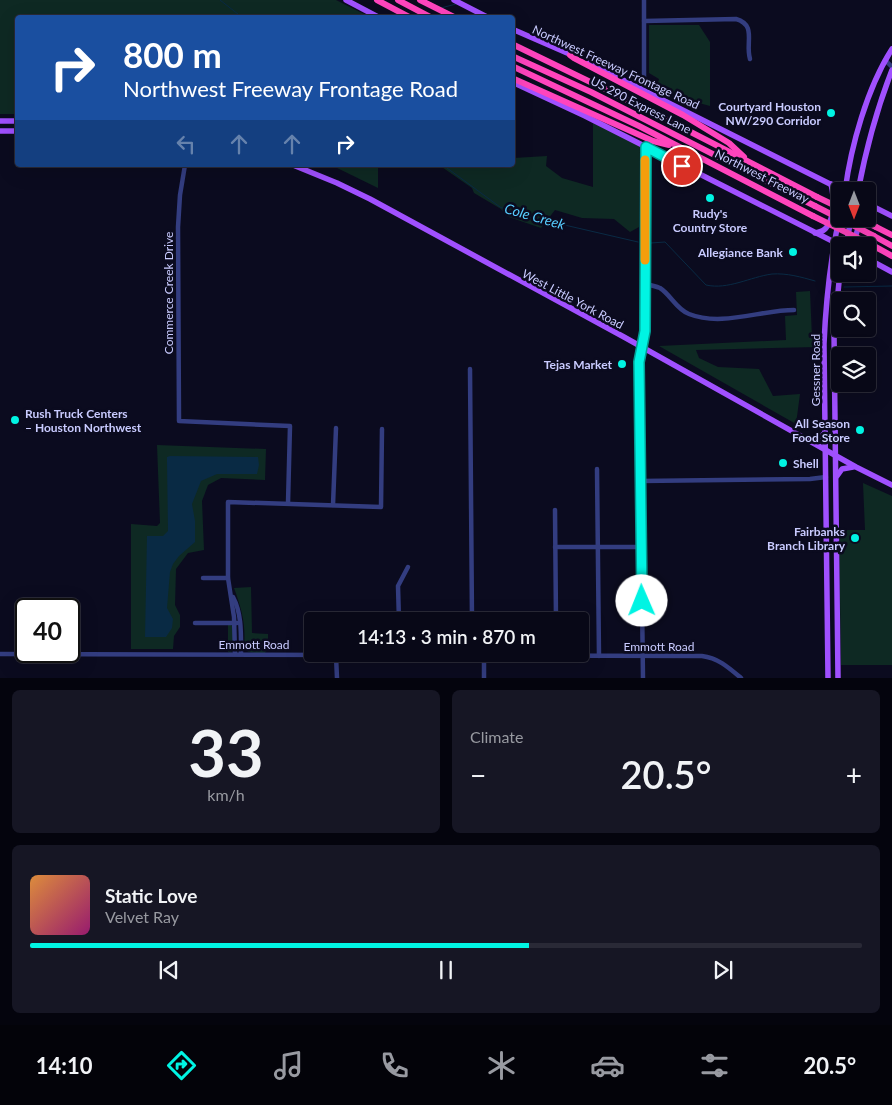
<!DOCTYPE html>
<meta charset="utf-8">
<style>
:root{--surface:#080817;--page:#161624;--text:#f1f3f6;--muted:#989aa1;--line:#292936;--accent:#00f4e3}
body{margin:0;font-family:Lato,sans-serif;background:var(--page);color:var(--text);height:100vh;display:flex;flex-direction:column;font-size:19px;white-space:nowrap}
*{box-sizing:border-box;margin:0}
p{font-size:16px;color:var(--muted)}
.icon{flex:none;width:28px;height:28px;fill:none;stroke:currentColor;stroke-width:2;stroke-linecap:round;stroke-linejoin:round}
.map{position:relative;height:678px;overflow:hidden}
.sheet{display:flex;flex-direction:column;gap:12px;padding:12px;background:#04040d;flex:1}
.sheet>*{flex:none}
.guide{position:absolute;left:15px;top:15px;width:500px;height:152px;border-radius:5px;box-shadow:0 5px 20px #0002,0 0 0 1px var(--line);background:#1a4fa0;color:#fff;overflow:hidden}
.needle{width:32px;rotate:180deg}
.controls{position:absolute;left:831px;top:182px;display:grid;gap:10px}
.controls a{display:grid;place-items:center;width:45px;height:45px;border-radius:5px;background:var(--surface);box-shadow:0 5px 20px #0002,0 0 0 1px var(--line);font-size:25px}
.speed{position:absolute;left:15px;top:598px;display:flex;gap:10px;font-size:25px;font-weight:700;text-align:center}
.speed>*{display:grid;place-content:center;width:65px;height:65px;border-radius:50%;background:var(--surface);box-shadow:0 5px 20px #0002,0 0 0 1px var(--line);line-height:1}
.speed .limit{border:2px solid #111;border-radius:8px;background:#fff;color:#111}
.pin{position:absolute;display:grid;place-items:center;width:42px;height:42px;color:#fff;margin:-21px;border:2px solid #fff;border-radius:50%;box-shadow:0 1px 5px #0007}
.me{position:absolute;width:55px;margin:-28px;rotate:359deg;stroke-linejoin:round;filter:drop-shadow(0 0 4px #0008)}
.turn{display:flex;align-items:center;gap:18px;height:105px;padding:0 25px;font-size:22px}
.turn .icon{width:65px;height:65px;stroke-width:2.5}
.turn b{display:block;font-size:35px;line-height:42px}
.lanes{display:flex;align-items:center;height:48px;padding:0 25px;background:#0003;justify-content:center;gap:25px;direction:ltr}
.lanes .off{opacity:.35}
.big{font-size:38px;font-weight:600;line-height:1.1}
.sheet .tile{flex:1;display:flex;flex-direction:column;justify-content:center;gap:8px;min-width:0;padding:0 18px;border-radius:8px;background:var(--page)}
.sheet .dial{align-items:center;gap:0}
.dial b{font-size:65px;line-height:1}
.song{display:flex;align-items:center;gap:15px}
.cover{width:60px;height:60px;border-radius:8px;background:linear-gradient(135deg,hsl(30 70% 55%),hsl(320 70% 35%))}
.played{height:5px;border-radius:2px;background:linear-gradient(90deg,var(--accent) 60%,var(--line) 60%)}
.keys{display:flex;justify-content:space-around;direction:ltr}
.heat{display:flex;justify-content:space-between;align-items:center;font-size:28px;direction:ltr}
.sheet .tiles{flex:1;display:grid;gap:12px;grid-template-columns:1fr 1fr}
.tile:last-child{grid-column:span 2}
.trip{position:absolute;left:304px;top:612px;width:285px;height:50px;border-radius:5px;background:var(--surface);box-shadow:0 5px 20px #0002,0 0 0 1px var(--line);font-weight:600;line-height:50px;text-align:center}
.tab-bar{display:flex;height:80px;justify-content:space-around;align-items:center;background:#030309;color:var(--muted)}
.tab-bar .icon{width:35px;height:35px}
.tab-bar .on{color:var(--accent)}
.tab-bar b{font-size:22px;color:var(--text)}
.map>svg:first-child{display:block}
.green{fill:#0e2923}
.water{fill:#092a44}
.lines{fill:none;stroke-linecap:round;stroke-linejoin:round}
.stream{stroke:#092a44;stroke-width:1}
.minor{stroke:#333d80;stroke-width:4.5}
.major{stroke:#a050ff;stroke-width:5.5}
.highway{stroke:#ff44bd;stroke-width:6}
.highway-bridge{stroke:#ff44bd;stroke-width:6}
.route-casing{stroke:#009f94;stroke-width:12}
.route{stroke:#00f4e3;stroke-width:9}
.slow{stroke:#f59e0b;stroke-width:9}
.poi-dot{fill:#00f4e3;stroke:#0b0b1f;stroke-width:2}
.labels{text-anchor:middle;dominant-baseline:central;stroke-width:5;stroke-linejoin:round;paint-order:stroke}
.street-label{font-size:12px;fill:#c9cbff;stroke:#0b0b1f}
.poi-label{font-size:12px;font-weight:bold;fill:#c9cbff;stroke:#0b0b1f;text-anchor:end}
.water-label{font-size:14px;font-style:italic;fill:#57cdff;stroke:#0b0b1f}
</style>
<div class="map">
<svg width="892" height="678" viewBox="0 0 892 678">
<rect width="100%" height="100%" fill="#0b0b1f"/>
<g class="green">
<polygon points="0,0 336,0 370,17 18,18 17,114 0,114"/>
<polygon points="649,25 699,25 710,42 710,106 699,103 696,112 656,90 659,79 649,73"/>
<polygon points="593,123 640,146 639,227 630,232 614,219 582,218 555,210 541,228 506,216 501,209 474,193 472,188 439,165 480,165 491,168 491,165 512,165 513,156 514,158 547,156 546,166 562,178 593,187"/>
<polygon points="331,165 378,165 378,188"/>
<polygon points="810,291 812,338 818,338 817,347 696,350 699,358 718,367 759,369 773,396 800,394 796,424 659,346 786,340 785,316 797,315 796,292"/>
<polygon points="157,445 266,449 265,480 221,478 208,485 202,501 204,550 188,553 176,569 175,605 180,615 180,627 174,636 173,649 131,649 131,524 157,526 160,523"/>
<polygon points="863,483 892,496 892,665 841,665 839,530 865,530"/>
<path d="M251,587L252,633L268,634V649L264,654L248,652L244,647C246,625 242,610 234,588Z"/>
<polygon points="228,625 231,625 234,628 234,649 230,653 228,652"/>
</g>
<polygon class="water" points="170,456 258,457 259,465 257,474 217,474 201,481 192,504 195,521 195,542 179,556 173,564 170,572 167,608 173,619 172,628 166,637 145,637 147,536 163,536 168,531 167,462 167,457"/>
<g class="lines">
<g class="stream">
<polyline points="220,0 243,18"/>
<polyline points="441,8 456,4"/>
<polyline points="443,165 500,207 517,214 638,242"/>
<path d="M651,243L665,242L706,285C728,290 750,277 772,274C787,273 801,277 815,281"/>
<polyline points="844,287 892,286"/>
</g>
<g class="minor">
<polyline points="644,0 644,90"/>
<path d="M644,21L736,19C757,25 745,43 750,59"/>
<polyline points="885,60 892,67"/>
<polyline points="185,165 180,195 178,227 179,421 290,426 288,503"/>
<path d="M645,284C650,285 655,286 660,288C671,295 676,309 689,314C722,327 760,310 794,310"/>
<polyline points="470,369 472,621"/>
<polyline points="597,469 599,656"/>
<polyline points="641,481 810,479 826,477"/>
<polyline points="333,505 336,428"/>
<polyline points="555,510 556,621"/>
<polyline points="555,547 641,547"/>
<polyline points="203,578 228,578"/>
<path d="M233,597C242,614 241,634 241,654"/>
<polyline points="399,621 398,586 408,567"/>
<polyline points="195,623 237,623"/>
<path d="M0,654L702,656C718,658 728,667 741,678"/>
<polyline points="235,654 234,617 228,578 228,502 381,507 382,429"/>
<polyline points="336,656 337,678"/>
<polyline points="484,656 484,678"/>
<polyline points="643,678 639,362 645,331 645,147"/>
</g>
<g class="major">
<polyline points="346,0 380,18"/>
<polyline points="454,0 489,18"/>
<polyline points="512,29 574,56"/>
<polyline points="589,63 844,191"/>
<polyline points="512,82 585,116 842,246"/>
<polyline points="0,121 18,121"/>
<polyline points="0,131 18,131"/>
<polyline points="293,165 337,183 370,199 624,337 856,467 892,485"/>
<path d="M845,191C851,146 867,88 892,49"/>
<path d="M858,191C866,149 876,111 892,70"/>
<polyline points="868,204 892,216"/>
<path d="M815,233C819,232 823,232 826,228C835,218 834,196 831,184"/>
<polyline points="846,246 851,219"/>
<polyline points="855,246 854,241 861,219"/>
<polyline points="868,259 892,272"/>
<polyline points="808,439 820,437 825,433"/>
<polyline points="837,476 842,469 853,467"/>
<path d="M828,678L824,344C826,297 830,260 840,214"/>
<polyline points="838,678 834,333 840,272"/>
</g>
<g class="highway">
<polyline points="377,0 411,18"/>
<polyline points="398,0 432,18"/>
<polyline points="420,0 456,18"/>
<polyline points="512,44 644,108 817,197"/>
<polyline points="570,55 574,58 683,115 729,143 744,157"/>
<polyline points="512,56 591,92 815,206"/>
<polyline points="512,66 639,126 813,216"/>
<polyline points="512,78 653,141 669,145"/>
<polyline points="876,227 892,235"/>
<polyline points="874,236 892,246"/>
<polyline points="872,245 892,256"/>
</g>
<g class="highway-bridge">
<polyline points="817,197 840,208"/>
<polyline points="815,206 874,236"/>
<polyline points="813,216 872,245"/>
<polyline points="860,219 876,227"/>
</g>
</g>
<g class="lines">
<defs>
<polyline id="route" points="642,601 639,362 645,331 646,147 682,166"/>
</defs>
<use href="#route" class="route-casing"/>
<use href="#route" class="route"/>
<polyline class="slow" points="645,160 645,260"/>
</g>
<g class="poi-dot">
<circle cx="831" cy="113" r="5"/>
<circle cx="710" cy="198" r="5"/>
<circle cx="793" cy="252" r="5"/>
<circle cx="622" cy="364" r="5"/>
<circle cx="15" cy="420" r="5"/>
<circle cx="860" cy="430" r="5"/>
<circle cx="783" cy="463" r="5"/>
<circle cx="855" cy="538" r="5"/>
</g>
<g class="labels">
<g class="street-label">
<text transform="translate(616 67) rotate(25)">Northwest Freeway Frontage Road</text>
<text transform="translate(641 105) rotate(27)">US 290 Express Lane</text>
<text transform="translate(762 176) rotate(27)">Northwest Freeway</text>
<text transform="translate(168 293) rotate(-90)">Commerce Creek Drive</text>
<text transform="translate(573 299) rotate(28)">West Little York Road</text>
<text transform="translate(815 370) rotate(-90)">Gessner Road</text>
<text x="254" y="644">Emmott Road</text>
<text x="659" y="646">Emmott Road</text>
</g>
<g class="poi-label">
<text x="821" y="106">Courtyard Houston<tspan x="821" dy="14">NW/290 Corridor</tspan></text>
<text x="710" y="213" text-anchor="middle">Rudy's<tspan x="710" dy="14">Country Store</tspan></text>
<text x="783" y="252">Allegiance Bank</text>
<text x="612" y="364">Tejas Market</text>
<text x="25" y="413" text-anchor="start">Rush Truck Centers<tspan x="25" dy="14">– Houston Northwest</tspan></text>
<text x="850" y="423">All Season<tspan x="850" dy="14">Food Store</tspan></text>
<text x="793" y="463" text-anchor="start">Shell</text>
<text x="845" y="531">Fairbanks<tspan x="845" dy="14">Branch Library</tspan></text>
</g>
<g class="water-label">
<text transform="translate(535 216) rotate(16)">Cole Creek</text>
</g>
</g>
</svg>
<div class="controls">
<a><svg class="needle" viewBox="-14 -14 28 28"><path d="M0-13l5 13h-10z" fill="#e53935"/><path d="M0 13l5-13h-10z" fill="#989aa1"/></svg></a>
<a><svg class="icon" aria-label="sound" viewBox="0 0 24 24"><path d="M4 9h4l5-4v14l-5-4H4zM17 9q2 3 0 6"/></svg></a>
<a><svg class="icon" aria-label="search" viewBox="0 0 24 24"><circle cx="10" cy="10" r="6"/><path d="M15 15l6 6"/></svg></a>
<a><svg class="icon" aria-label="layers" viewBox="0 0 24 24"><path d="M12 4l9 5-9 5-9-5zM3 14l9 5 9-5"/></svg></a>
</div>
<div class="speed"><div class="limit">40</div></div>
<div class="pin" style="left:682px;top:166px;background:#d93025"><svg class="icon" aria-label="arrive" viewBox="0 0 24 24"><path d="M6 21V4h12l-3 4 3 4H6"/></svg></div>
<svg class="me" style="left:642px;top:601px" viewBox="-20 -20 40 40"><circle r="19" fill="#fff"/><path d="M0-13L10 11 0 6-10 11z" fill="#00f4e3"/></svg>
<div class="trip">14:13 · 3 min · 870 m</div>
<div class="guide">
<div class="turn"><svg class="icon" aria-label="right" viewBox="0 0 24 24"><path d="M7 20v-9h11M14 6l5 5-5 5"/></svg><div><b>800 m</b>Northwest Freeway Frontage Road</div></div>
<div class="lanes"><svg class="icon off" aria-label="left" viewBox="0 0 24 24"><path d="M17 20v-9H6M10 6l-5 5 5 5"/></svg><svg class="icon off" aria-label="ahead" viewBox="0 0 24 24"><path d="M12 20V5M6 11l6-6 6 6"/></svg><svg class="icon off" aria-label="ahead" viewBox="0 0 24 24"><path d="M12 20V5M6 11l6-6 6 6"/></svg><svg class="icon" aria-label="right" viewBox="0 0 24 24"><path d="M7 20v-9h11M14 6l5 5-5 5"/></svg></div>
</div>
</div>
<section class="sheet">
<div class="tiles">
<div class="tile dial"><b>33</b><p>km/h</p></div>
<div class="tile"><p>Climate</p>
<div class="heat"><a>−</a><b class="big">20.5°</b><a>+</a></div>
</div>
<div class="tile">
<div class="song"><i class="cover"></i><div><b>Static Love</b><p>Velvet Ray</p></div></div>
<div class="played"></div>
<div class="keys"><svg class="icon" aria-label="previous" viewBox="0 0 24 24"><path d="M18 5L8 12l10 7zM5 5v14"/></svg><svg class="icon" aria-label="pause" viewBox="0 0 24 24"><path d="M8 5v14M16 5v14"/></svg><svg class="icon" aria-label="next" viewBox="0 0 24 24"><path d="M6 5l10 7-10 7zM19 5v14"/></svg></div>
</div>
</div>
</section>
<nav class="tab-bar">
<b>14:10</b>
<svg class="icon on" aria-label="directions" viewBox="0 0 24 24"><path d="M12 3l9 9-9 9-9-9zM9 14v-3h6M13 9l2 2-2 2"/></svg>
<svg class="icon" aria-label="music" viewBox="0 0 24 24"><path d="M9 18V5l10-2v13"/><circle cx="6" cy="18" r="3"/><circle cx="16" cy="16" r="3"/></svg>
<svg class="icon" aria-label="phone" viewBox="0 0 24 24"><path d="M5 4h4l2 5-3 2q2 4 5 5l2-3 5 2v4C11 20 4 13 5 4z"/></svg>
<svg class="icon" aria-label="climate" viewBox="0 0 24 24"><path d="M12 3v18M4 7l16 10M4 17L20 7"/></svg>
<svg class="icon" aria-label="car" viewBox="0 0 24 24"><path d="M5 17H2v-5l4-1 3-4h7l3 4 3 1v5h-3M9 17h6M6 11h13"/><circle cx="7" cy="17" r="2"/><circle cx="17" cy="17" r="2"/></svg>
<svg class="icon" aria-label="filters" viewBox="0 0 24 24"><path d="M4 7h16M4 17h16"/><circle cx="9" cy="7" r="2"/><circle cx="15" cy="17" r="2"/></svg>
<b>20.5°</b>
</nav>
